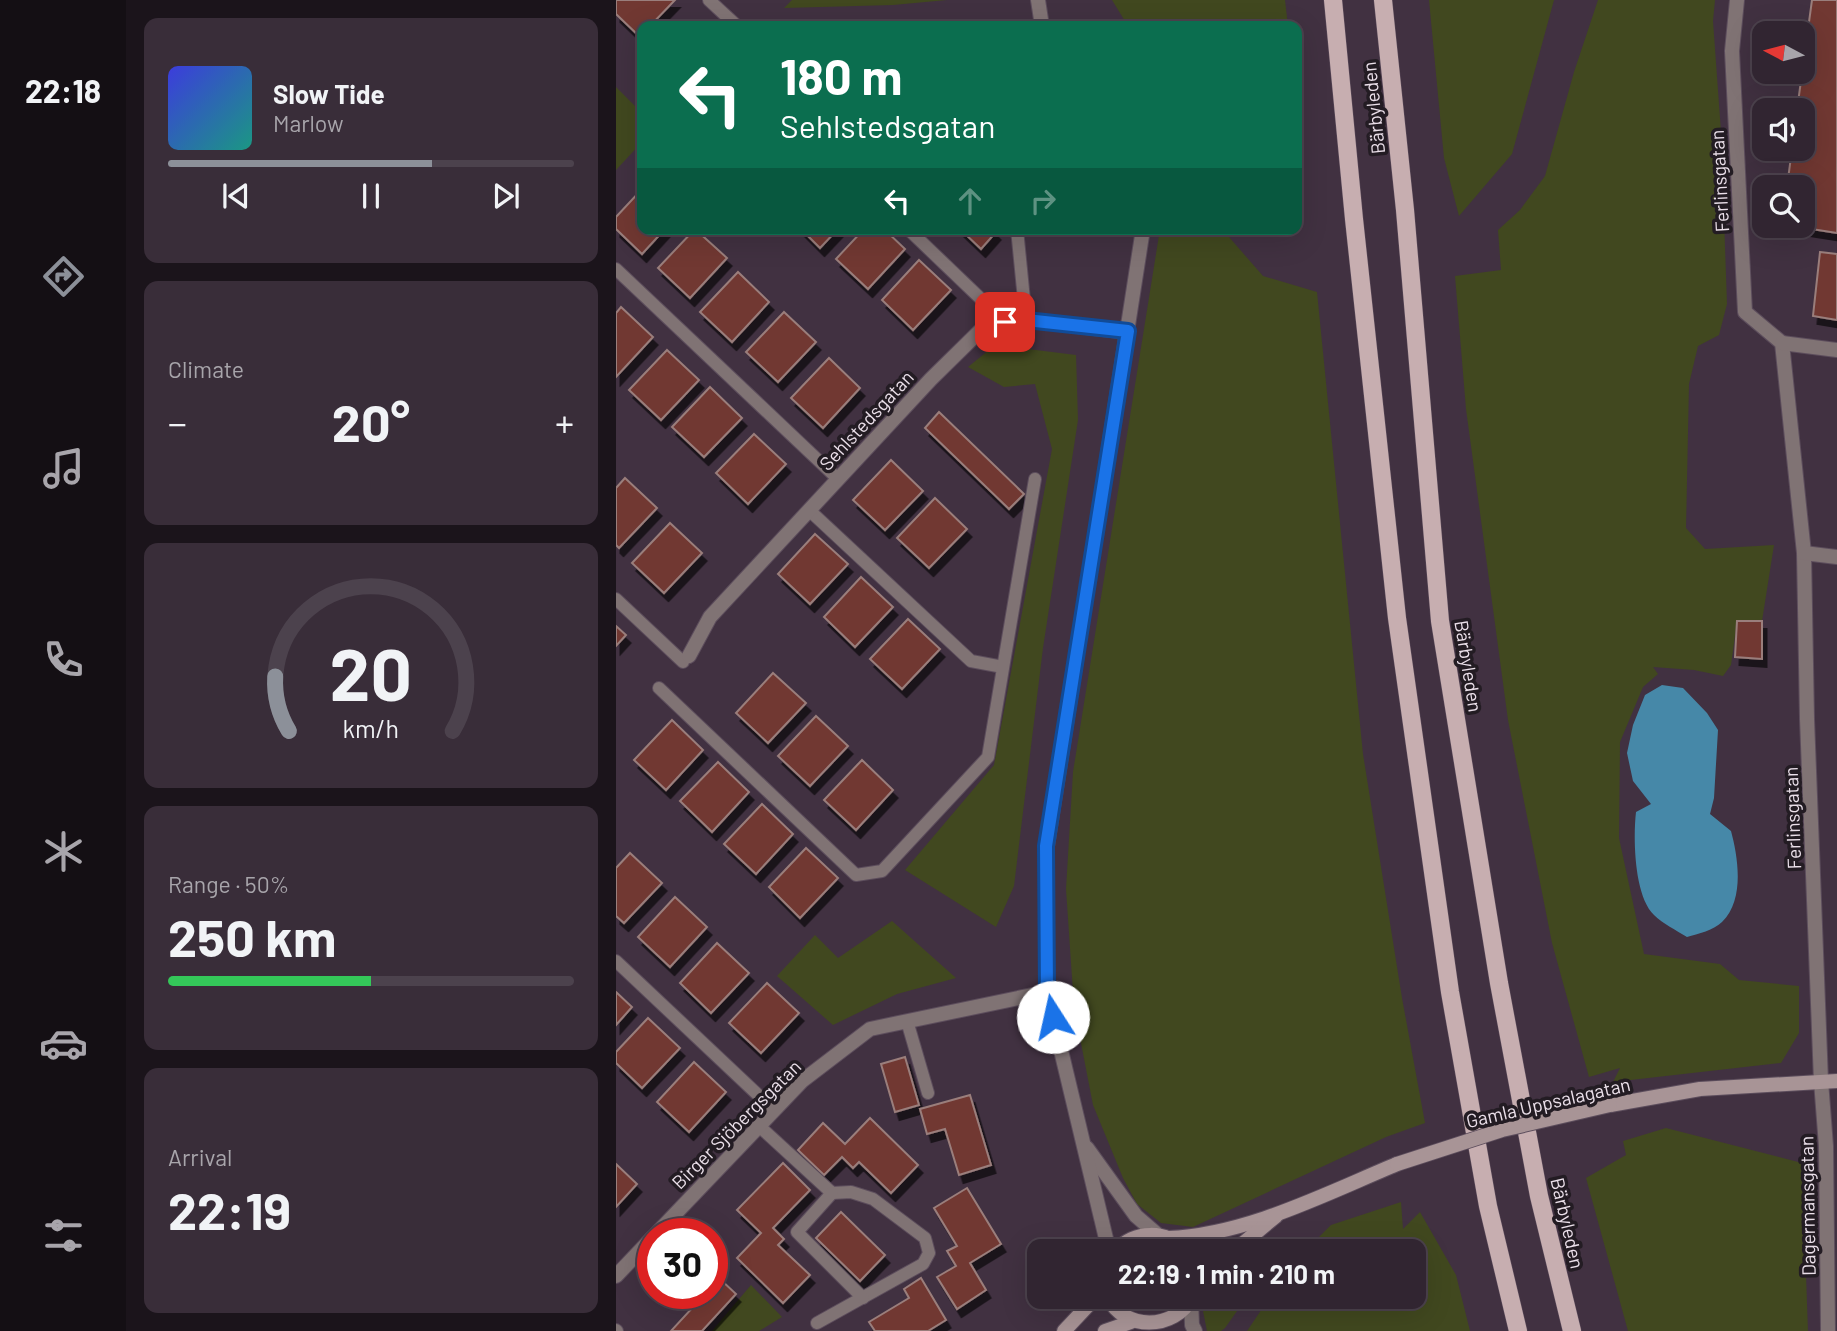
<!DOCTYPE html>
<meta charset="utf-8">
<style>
:root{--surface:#312531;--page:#392d39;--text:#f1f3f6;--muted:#a8a5ab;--line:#4c424d;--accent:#8c9099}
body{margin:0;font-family:Barlow,sans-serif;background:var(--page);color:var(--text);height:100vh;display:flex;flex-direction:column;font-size:26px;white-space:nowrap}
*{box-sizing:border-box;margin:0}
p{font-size:23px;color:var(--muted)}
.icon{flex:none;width:38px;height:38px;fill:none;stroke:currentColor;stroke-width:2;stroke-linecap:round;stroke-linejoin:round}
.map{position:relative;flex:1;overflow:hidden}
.drawer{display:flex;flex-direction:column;gap:18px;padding:18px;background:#1b141b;width:490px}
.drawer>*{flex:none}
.top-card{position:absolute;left:21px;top:21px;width:665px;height:214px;border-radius:14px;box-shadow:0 7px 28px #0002,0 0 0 2px var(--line);background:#0b6e4f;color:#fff;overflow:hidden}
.needle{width:46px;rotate:277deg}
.fabs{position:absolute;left:1136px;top:21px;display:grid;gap:14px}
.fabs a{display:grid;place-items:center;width:63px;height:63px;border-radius:14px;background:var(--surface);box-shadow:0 7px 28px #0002,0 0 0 2px var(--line);font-size:35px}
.speed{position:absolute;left:21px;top:1218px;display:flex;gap:14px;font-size:35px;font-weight:700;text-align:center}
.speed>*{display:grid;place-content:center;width:91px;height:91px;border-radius:50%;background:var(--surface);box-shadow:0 7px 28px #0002,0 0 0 2px var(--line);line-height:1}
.speed .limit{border:10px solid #d22;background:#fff;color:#111}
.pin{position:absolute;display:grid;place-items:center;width:60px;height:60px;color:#fff;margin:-30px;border-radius:14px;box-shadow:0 4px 10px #0006}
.me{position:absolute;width:77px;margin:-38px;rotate:350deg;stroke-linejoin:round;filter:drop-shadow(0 0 5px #0008)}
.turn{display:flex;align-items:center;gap:24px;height:147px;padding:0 28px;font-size:32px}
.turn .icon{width:91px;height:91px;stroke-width:2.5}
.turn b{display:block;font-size:49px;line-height:60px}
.lanes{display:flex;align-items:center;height:66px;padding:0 28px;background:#0003;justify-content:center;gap:35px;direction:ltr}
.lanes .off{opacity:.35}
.big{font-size:52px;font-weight:700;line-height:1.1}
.drawer .tile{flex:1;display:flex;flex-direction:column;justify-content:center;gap:10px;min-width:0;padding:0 24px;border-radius:14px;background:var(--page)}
.drawer .dial{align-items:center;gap:0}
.dial svg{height:182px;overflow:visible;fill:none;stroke:var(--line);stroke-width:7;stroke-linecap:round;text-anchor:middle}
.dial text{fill:var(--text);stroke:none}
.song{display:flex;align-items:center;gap:21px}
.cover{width:84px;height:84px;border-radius:10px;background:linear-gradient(135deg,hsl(240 70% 55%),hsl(170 70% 35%))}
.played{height:7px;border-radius:4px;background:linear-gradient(90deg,var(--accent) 65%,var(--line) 65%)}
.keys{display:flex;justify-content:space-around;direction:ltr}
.heat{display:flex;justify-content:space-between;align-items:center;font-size:38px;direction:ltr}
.charge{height:10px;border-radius:5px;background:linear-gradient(90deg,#34c759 50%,var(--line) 0)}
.trip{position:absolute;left:411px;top:1239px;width:399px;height:70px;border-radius:14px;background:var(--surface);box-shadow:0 7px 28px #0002,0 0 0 2px var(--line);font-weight:700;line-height:70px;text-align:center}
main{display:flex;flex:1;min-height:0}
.dock{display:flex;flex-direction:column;width:126px;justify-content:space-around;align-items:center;background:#140f14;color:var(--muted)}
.dock .icon{width:49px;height:49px}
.dock .selected{color:var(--accent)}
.dock b{font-size:32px;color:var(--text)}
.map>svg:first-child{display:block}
.green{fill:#41481f}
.water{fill:#4688a8}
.building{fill:#713732;stroke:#9a7e7b;stroke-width:2;filter:url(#shadow)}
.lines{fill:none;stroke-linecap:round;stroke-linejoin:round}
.lane-casing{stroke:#5c4d5c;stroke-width:14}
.street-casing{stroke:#5c4d5c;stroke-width:16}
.secondary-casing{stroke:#5c4d5c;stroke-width:16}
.primary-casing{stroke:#5c4d5c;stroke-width:19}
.lane{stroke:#807374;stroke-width:12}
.street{stroke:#807374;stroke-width:14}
.secondary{stroke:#a89496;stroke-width:14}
.primary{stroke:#c7aeb0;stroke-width:18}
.secondary-bridge-casing{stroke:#5c4d5c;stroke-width:16;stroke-linecap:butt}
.secondary-bridge{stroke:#a89496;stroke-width:14}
.route-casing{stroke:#114b97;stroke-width:18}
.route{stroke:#1a73e8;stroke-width:12}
.labels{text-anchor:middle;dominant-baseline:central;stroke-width:7;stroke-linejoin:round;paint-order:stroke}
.street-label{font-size:19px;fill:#ebe0ea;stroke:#231c23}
</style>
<main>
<nav class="dock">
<b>22:18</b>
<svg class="icon selected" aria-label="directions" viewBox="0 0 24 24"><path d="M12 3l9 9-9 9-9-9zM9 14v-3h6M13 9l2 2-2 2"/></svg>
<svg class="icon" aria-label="music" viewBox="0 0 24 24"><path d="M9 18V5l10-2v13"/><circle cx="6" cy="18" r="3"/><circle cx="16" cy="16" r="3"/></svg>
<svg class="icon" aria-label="phone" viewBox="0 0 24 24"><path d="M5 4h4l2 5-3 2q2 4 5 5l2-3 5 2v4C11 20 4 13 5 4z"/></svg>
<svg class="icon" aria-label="climate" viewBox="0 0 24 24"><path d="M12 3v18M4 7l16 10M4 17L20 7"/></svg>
<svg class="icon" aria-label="car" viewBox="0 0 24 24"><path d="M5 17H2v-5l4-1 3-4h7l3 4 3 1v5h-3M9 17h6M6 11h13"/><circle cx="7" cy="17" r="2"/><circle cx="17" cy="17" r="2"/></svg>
<svg class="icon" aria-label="filters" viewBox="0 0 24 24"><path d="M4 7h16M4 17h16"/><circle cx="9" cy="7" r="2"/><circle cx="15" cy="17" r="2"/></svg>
</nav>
<section class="drawer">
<div class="tile">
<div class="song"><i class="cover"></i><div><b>Slow Tide</b><p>Marlow</p></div></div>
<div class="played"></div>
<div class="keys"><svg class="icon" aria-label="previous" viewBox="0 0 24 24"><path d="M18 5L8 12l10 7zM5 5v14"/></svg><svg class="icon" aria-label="pause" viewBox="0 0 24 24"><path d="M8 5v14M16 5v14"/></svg><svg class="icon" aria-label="next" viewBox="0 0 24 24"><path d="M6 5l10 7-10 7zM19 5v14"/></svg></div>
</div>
<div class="tile"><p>Climate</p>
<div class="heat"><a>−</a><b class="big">20°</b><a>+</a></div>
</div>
<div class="tile dial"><svg viewBox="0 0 100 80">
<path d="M14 69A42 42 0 1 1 86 69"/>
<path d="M14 69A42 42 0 0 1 8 45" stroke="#8c9099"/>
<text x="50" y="56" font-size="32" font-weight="700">20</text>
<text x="50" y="72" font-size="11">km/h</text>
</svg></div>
<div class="tile"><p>Range · 50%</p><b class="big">250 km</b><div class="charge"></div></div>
<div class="tile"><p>Arrival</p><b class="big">22:19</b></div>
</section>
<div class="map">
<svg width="1221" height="1331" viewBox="0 0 1221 1331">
<defs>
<filter id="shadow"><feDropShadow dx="4.5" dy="8" stdDeviation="0" flood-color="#0009"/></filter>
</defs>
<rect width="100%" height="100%" fill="#413141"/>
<g class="green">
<polygon points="176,0 331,0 277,5 168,8"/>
<polygon points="496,0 669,0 672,26 512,26"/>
<polygon points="813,0 938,0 896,154 843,216 828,158"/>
<polygon points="982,0 1099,0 1097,21 1105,132 1111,304 1103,335 1082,346 1073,384 1070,528 1089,549 1158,545 1146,621 1121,621 1115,665 1107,676 1078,670 1037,667 1042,674 1027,687 1004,742 1003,838 1028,954 1104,964 1123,980 1183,986 1183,1033 1165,1063 997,1082 1004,1068 973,1077 936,943 892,720 850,409 839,276 885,270 882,230 904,210 929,176 958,72"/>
<polygon points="0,87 26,113 26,142 0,170"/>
<polygon points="544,229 606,229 647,276 701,292 747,754 786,998 809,1123 770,1137 577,1227 545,1223 521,1204 507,1178 477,1105 458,1007 450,889 457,772"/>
<polygon points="379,345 460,355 462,420 427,648 398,886 380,927 289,870 378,765 436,449 419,384 388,387 352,367"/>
<polygon points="276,921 340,978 281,994 217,1025 161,976 199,935 222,958"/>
<polygon points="1050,1128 1186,1163 1192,1331 1012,1331 970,1178 1010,1155 1007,1141"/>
<polygon points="785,1202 787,1229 804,1212 840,1275 854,1331 631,1331 654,1297 798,1297 798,1251 689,1251 715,1225"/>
<polygon points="135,1285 166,1317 143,1331 96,1331"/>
<polygon points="592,1297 631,1297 609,1328 605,1331 591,1331 587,1311"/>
</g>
<path class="water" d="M1046,685L1067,688L1091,713L1102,730L1098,798L1094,814L1115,831C1122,857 1129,900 1106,922C1098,930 1082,934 1071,937C1060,930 1047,924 1038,915C1018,896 1017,838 1020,812L1035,804L1017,781L1011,753L1017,725L1029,695Z"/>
<g class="building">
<polygon points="0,0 59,0 34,26 26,26 24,37 0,14"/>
<polygon points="1196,0 1221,0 1221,233 1177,226 1186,226 1186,187 1171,187 1176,149 1186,149 1186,110 1181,110"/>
<polygon points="26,189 26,229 49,229 26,254 0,229 0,217"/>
<polygon points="79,229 111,258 74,298 42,268"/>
<polygon points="185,229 222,229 204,248"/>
<polygon points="248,229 268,229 289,249 252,289 220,259"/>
<polygon points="344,229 377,229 380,232 365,249"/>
<polygon points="1204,252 1221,254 1221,320 1197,316"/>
<polygon points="303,260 335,290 297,330 266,300"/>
<polygon points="122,272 153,302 116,342 84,312"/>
<polygon points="5,307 37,337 0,377 0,313"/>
<polygon points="168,312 200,342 162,382 130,352"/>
<polygon points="51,350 83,380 45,420 13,390"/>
<polygon points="213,358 244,388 207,428 175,398"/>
<polygon points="94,387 126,418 88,457 56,427"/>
<polygon points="323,412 408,494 393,509 309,428"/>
<polygon points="138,434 170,464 132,504 100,473"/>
<polygon points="275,460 307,491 269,530 237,500"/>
<polygon points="9,478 41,508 3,548 0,545 0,488"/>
<polygon points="319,498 351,529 313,568 281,538"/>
<polygon points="54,523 86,553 48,593 16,563"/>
<polygon points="199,534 232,564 194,604 162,574"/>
<polygon points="245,577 277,607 239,647 208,617"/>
<polygon points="292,619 324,649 286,689 254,659"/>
<polygon points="1121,621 1146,621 1146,659 1119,657"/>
<polygon points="0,626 10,635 0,646"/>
<polygon points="157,673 190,703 152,743 120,713"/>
<polygon points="200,716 232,746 194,786 162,756"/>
<polygon points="56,720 87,750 50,790 18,760"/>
<polygon points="246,760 277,790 240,830 208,800"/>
<polygon points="102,762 133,792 96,832 64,801"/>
<polygon points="146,804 177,834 140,874 108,844"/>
<polygon points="190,848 222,878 184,918 153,887"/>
<polygon points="14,853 46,883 8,923 0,916 0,868"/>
<polygon points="59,897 91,927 54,967 22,937"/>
<polygon points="101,943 133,973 95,1013 64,983"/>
<polygon points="151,983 183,1013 145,1053 113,1023"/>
<polygon points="0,992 16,1007 0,1025"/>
<polygon points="32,1018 64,1048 26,1088 0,1063 0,1052"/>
<polygon points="289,1057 303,1105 279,1112 265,1064"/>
<polygon points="78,1062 110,1092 73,1132 41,1102"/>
<polygon points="354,1095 375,1165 343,1175 329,1129 311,1134 304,1109"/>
<polygon points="254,1118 302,1165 275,1193 243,1162 237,1168 226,1157 208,1175 182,1150 207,1123 229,1144"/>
<polygon points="167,1163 194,1190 157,1228 168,1239 162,1245 194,1275 167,1303 121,1258 145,1233 121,1210"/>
<polygon points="0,1164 21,1184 0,1207"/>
<polygon points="351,1188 385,1244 354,1263 370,1290 341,1309 321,1277 340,1266 331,1251 341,1246 318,1208"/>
<polygon points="225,1212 269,1255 244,1281 200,1238"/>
<polygon points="305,1278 330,1320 312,1331 259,1331 253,1322 293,1298 288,1289"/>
<polygon points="104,1279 120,1294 86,1331 55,1331 90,1293 96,1293 96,1287"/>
</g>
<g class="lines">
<defs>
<g id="lane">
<polyline points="93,0 121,26"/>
<polyline points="292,229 389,322"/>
<polyline points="401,229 410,320"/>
<polyline points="0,269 222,479"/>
<polyline points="193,510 355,661 387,667"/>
<polyline points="0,599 67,662"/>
<polyline points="43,688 240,875 266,871 372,757 419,479"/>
<polyline points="0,961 158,1110"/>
<polyline points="291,1021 312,1093"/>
<polyline points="143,1126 216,1193 235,1192 257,1199 309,1238 313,1253 307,1264 201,1323"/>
<polyline points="216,1193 181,1232 247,1298"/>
<polyline points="0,1330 1,1331"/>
</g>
<g id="street">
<polyline points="422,0 426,26"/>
<polyline points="1121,0 1116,51 1129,312 1166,343 1188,553 1191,719 1205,1081 1210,1146 1212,1331"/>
<polyline points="1166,343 1221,350"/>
<polyline points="1188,553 1221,557"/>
<polyline points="73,656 94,617 315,379 371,324 410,320 512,332"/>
<polyline points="471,1148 520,1216 542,1235"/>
<polyline points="40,1234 186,1081 254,1029 431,992"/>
<polyline points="493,1251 431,992 431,846 527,229"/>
<polyline points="0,1276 37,1237"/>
<polyline points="575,1299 576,1325 579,1331"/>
</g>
<g id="secondary">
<polyline points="994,1105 1084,1089 1221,1081"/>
<path d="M552,1238C630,1235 709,1194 781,1164"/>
<path d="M500,1251C517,1230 552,1229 569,1251"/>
<polyline points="618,1251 660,1216"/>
<path d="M492,1297C507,1331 559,1331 576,1297"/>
<polyline points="448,1331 480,1297"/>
<polyline points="489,1331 515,1322"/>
</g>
<g id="primary">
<polyline points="717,0 738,219 781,618 834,992 872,1206 902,1331"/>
<polyline points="767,0 789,210 824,621 883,983 923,1196 956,1331"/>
</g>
</defs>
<use href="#lane" class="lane-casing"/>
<use href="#street" class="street-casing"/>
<use href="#secondary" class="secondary-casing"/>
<use href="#primary" class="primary-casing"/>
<use href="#lane" class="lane"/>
<use href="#street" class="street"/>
<use href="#secondary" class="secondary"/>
<use href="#primary" class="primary"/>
<defs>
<polyline id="secondary-bridge" points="781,1164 886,1130 994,1105"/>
</defs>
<use href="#secondary-bridge" class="secondary-bridge-casing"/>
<use href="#secondary-bridge" class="secondary-bridge"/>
</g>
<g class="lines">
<defs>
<polyline id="route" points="389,322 410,320 512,331 430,846 431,992 437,1017"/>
</defs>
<use href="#route" class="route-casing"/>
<use href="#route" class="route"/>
</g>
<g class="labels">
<g class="street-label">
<text transform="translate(757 108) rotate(-96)">Bärbyleden</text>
<text transform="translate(1103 181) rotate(-93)">Ferlinsgatan</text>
<text transform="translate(250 420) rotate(-47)">Sehlstedsgatan</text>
<text transform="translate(853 666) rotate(81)">Bärbyleden</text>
<text transform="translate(1176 818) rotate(-92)">Ferlinsgatan</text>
<text transform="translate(932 1102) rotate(-13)">Gamla Uppsalagatan</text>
<text transform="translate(120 1124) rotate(-45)">Birger Sjöbergsgatan</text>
<text transform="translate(1191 1206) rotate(-91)">Dagermansgatan</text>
<text transform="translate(952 1223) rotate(77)">Bärbyleden</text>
</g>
</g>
</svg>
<div class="fabs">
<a><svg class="needle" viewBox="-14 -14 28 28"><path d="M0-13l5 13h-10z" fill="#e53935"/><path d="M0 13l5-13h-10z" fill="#a8a5ab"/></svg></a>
<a><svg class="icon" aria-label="sound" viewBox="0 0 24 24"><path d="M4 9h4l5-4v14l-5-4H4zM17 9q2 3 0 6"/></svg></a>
<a><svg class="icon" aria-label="search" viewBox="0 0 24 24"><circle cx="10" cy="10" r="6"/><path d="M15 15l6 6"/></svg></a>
</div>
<div class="speed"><div class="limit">30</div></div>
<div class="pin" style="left:389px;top:322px;background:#d93025"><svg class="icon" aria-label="arrive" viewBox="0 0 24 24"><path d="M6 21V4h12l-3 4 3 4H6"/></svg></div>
<svg class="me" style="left:437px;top:1017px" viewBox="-20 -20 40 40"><circle r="19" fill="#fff"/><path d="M0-13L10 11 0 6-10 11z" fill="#1a73e8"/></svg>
<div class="trip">22:19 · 1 min · 210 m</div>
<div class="top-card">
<div class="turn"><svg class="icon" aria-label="left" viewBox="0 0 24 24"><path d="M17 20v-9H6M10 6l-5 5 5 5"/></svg><div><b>180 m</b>Sehlstedsgatan</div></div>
<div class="lanes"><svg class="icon" aria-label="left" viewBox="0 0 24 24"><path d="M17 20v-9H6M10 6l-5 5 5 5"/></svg><svg class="icon off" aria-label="ahead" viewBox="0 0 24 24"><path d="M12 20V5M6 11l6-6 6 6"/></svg><svg class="icon off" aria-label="right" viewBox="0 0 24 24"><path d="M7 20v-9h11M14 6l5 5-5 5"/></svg></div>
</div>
</div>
</main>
